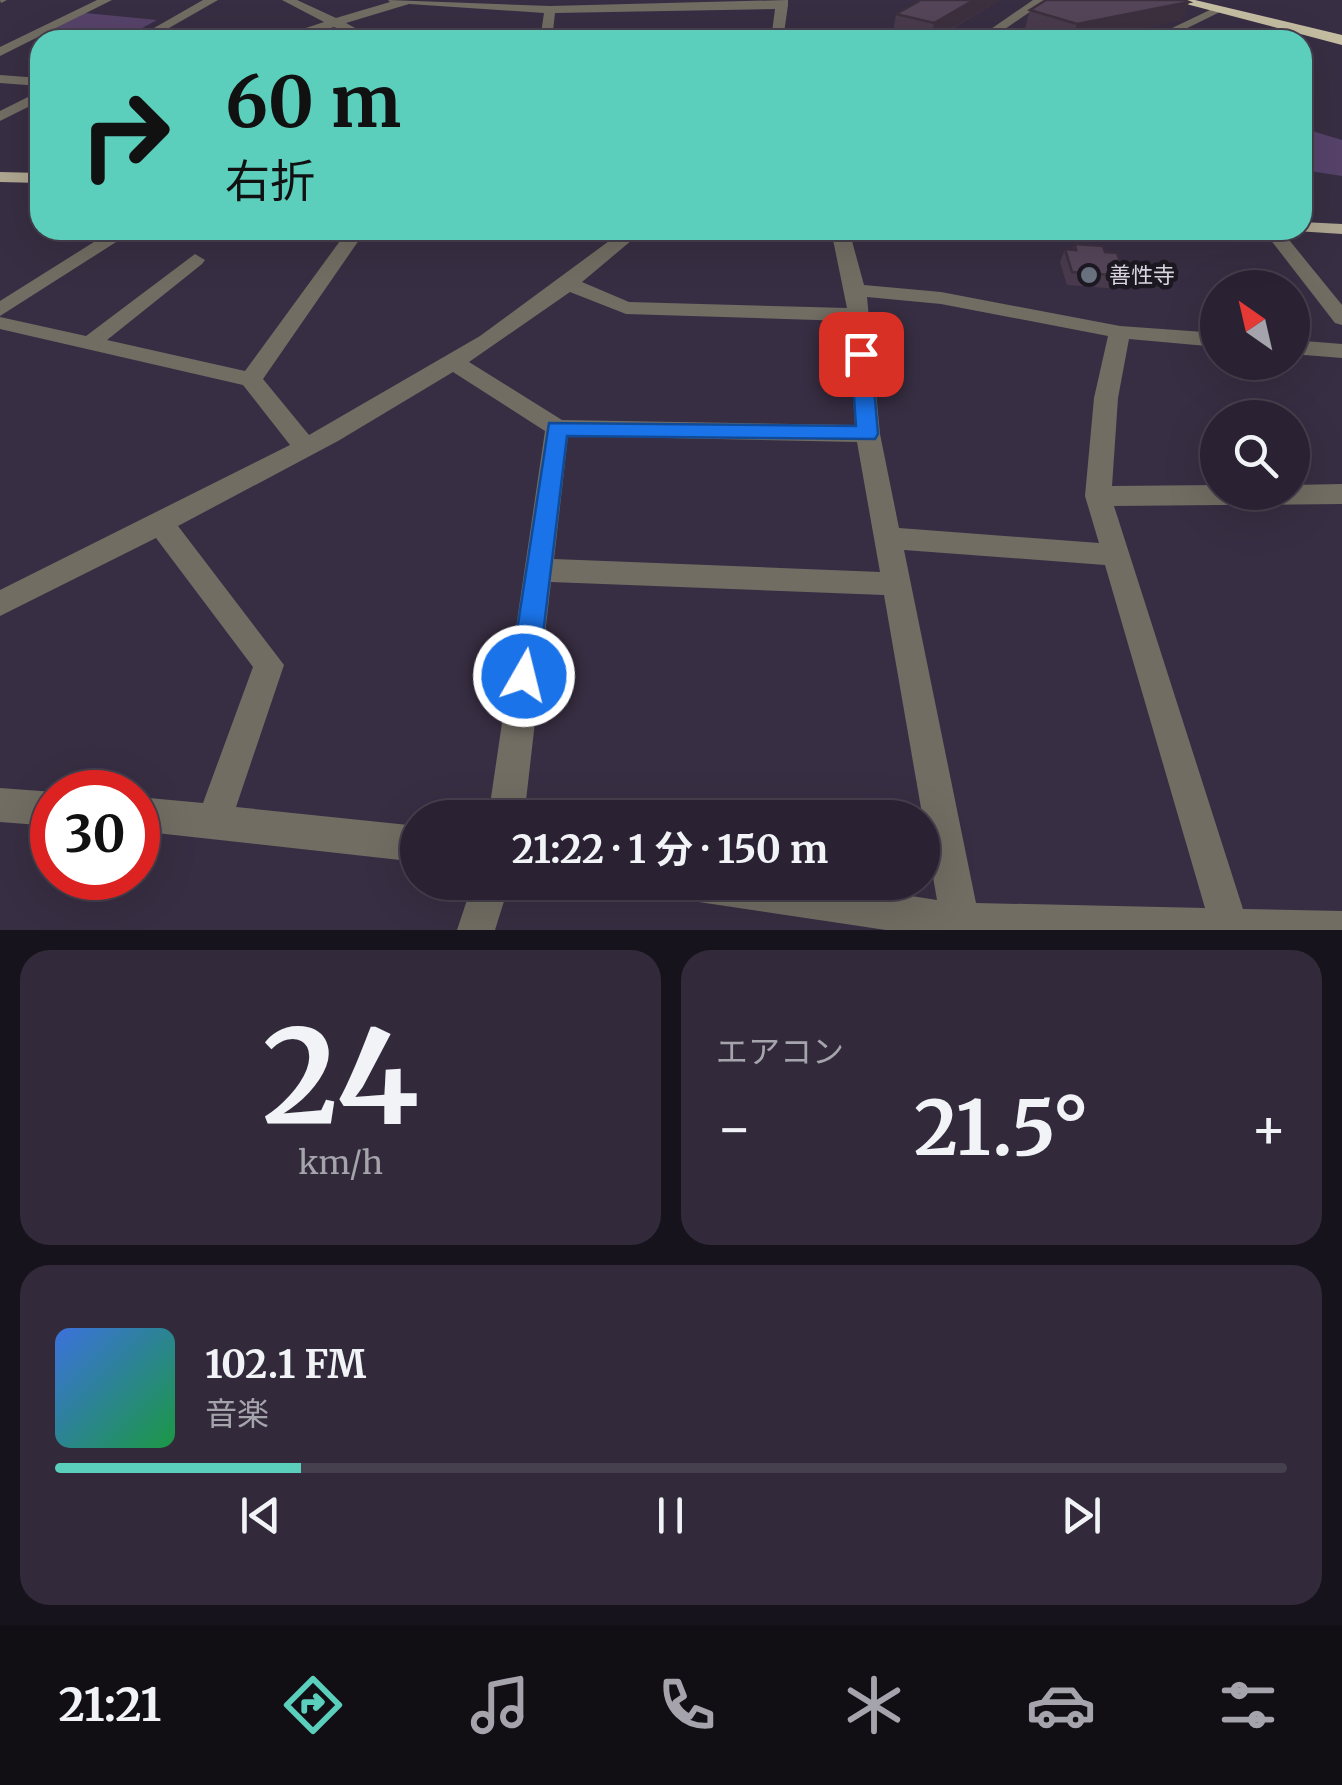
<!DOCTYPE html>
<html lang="ja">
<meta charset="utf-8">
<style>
:root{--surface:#2a2232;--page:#322a3a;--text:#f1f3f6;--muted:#a5a4ac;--line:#463f4d;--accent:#5bcebc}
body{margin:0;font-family:Merriweather,"Noto Sans JP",serif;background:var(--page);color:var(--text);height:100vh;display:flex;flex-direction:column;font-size:38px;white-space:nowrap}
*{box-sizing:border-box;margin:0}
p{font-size:32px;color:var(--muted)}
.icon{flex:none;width:55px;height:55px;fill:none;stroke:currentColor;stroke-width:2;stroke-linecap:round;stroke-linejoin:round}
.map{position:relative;height:930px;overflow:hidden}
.details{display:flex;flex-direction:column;gap:20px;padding:20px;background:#17131c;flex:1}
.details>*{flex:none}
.guide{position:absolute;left:30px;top:30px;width:1282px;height:210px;border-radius:30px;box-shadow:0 10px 40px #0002,0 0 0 2px var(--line);background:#5bcebc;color:#111;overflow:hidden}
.needle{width:65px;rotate:326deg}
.tools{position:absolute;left:1200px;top:270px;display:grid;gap:20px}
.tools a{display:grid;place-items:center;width:110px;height:110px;border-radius:50%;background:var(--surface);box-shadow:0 10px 40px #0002,0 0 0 2px var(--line);font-size:50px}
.speed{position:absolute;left:30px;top:770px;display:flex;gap:20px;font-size:50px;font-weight:700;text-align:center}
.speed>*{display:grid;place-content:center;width:130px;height:130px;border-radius:50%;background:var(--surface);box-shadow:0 10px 40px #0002,0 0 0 2px var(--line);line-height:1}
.speed .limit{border:15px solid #d22;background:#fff;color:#111}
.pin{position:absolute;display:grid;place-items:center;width:85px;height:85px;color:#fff;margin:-42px;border-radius:20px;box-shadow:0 5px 15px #0006}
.me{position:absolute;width:110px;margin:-55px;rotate:8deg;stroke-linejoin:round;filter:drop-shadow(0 0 8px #0008)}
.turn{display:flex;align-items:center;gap:35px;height:210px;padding:0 30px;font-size:45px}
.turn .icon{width:130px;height:130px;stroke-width:2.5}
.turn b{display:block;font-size:70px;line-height:85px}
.big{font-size:75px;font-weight:700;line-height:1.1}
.details .card{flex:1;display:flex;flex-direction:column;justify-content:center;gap:15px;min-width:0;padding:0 35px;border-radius:30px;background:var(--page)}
.details .dial{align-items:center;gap:0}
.dial b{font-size:130px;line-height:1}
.song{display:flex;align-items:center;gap:30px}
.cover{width:120px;height:120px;border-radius:15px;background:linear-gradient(135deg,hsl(220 70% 55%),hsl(140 70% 35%))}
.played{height:10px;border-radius:5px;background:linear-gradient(90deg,var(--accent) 20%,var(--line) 20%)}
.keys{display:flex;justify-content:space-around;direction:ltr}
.heat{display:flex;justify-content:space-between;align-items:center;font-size:55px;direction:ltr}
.details .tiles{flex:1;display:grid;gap:20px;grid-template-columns:1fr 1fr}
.card:last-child{grid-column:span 2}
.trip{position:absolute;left:400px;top:800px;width:540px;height:100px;border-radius:50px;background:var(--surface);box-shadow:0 10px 40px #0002,0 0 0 2px var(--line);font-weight:700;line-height:100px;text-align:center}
.menu{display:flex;height:160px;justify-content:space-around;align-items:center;background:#110e14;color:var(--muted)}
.menu .icon{width:70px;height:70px}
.menu .current{color:var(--accent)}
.menu b{font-size:45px;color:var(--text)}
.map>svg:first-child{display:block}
.green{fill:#57436a}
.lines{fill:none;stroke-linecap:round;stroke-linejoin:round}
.minor{fill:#716d63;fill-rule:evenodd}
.major{fill:#aea690;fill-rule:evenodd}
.highway{fill:#c5bda2;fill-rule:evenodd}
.wall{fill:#493b4d}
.shaded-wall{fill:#3c303e}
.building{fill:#554559;stroke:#3c303e;stroke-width:2.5}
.route{fill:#1a73e8;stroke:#114b97;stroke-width:2.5}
.worship-dot{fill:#6b7280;stroke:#1d1922;stroke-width:4}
.labels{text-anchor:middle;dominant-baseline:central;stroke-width:9;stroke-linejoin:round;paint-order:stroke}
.far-poi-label{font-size:22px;fill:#ddd7e4;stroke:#1d1922;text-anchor:start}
</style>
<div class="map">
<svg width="1342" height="930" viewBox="0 0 1342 930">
<rect width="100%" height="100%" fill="#382e43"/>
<g class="green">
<polygon points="85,13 157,20 120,40 41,36"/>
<polygon points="1302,128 1342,140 1342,176 1303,170"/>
</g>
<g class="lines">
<g class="minor">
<polygon points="0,0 7,0 1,3"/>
<polygon points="97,0 112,0 0,56 0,47"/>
<polygon points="203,0 218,0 148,40 133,40"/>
<polygon points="282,0 297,0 336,18 390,2 388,0 550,6 788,0 788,5 783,40 771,40 775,9 555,13 552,40 540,40 544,13 409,4 346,23 377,40 361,40 334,27 289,40 270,40 324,22"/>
<polygon points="1033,0 1047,0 989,40 975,40"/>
<polygon points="1214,8 1224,10 1163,40 1147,40"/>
<polygon points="0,75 40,78 40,86 0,83"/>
<polygon points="40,91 40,101 0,121 0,111"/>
<polygon points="113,230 135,230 0,316 0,301"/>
<path d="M348,230H366L263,379L309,435L480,336L624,230H644L582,282L629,302L847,308L831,230H849L864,285L941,292L1120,326L1218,333V347L1129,339L1118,398L1112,486L1218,485V492H1292V485L1342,484V504L1114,506L1243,909L1342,911V930H886L692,901L679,895L674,882H822L937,900L884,595L551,582L524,818H488L545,431L453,372L338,441L178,526L284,665L236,807L418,826V862L138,831V797L203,803L253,667L156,538L0,616V590L290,445L243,385L0,329V317L86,336L195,254L205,260L202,264L107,340L245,371ZM570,292L626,314L848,321L855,425L562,420L469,362ZM867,297L941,304L1108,336L1094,398L1085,496L1099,543L899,528L880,434ZM568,436L857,442L880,572L554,559ZM904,550L1105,565L1205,908L976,903Z"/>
<polygon points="1263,230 1281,230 1342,305 1342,325 1335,323"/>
<polygon points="1292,340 1342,344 1342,358 1292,354"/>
<polygon points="0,788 54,792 52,826 0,822"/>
<polygon points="473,882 510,882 495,930 457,930"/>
</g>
<g class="major">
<polygon points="0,172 40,173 40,183 0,182"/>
<polygon points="1302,222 1342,224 1342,234 1296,231 1302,230"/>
</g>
<polygon class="highway" points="1171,0 1195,0 1342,35 1342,45"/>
</g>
<g class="wall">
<polygon points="1000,0 933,40 924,40 893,32 896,14"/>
<polygon points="1030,10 1182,20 1085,40 1061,40 1025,28"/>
<polygon points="1075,244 1105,252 1126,276 1120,289 1067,285 1060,262 1065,249 1072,250"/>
</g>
<g class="shaded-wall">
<polygon points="974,0 1000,0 931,40 934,23"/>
<polygon points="1189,2 1182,20 1085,40 1072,40 1077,24"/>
</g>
<g class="building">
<polygon points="921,0 974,0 934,23 896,14"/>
<polygon points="1046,0 1184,0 1189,2 1077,24 1030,10"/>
<polygon points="844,32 890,35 890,38 910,40 843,40"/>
<polygon points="1075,244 1103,246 1105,252 1117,253 1126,276 1072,272 1065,249 1076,250"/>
</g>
<polygon class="route" points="861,348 871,354 878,434 875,439 567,436 538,676 534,685 524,689 514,685 510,676 549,423 856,426 851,354"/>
<circle class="worship-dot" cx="1089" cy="275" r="10"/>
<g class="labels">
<g class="far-poi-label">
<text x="1109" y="275">善性寺</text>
</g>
</g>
</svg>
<div class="tools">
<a><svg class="needle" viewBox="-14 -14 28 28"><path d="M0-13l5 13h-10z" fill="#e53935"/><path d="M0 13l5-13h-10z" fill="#a5a4ac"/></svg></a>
<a><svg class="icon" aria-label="search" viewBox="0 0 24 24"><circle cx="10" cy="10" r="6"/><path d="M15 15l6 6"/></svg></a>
</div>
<div class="speed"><div class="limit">30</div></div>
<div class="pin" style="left:861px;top:354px;background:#d93025"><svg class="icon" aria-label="arrive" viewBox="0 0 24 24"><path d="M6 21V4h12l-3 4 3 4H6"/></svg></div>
<svg class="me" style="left:524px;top:676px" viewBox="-20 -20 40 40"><circle r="17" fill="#1a73e8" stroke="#fff" stroke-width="3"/><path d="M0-11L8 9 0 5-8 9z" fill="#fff"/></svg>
<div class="trip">21:22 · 1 分 · 150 m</div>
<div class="guide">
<div class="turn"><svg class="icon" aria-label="right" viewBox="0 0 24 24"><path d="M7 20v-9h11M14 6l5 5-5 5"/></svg><div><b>60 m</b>右折</div></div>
</div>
</div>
<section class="details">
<div class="tiles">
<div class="card dial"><b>24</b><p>km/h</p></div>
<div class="card"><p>エアコン</p>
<div class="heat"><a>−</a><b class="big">21.5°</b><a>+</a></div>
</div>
<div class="card">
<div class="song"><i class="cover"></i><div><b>102.1 FM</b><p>音楽</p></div></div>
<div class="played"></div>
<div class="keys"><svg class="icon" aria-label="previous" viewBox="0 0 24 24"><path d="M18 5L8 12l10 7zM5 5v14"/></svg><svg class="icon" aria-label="pause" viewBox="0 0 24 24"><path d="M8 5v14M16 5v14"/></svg><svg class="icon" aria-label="next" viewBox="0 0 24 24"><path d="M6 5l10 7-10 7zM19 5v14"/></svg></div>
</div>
</div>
</section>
<nav class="menu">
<b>21:21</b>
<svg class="icon current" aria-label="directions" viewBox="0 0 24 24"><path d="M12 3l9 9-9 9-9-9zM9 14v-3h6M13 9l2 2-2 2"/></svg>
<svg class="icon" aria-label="music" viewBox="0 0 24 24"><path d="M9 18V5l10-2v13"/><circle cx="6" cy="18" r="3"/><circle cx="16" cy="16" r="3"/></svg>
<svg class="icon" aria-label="phone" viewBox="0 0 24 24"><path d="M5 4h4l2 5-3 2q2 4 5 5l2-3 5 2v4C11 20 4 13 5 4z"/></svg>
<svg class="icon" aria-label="climate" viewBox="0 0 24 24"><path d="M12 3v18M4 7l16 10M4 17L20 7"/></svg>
<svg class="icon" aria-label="car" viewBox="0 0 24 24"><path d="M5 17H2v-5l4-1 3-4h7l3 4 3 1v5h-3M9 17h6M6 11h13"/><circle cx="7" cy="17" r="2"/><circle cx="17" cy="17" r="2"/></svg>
<svg class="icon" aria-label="filters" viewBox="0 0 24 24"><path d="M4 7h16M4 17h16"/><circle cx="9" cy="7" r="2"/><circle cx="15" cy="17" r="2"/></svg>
</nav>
